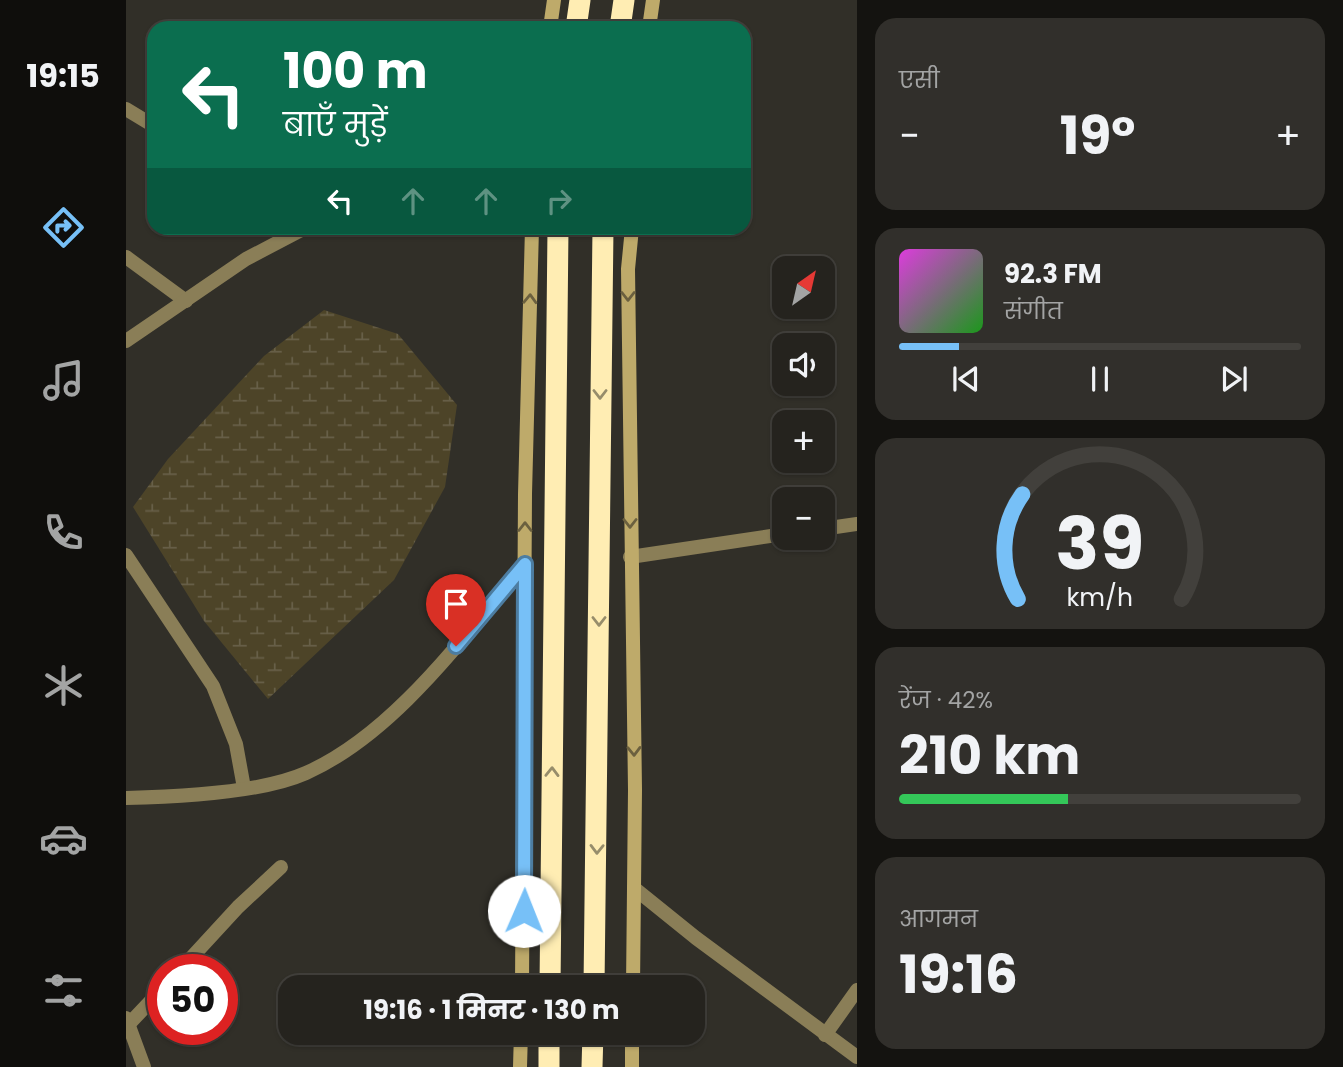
<!DOCTYPE html>
<html lang="hi">
<meta charset="utf-8">
<style>
:root{--surface:#25231e;--page:#312f2b;--text:#f1f3f6;--muted:#a3a4a4;--line:#42403c;--accent:#77c0f7}
body{margin:0;font-family:Poppins,"Noto Sans Devanagari",sans-serif;background:var(--page);color:var(--text);height:100vh;display:flex;flex-direction:column;font-size:26px;white-space:nowrap}
*{box-sizing:border-box;margin:0}
p{font-size:23px;color:var(--muted)}
.icon{flex:none;width:38px;height:38px;fill:none;stroke:currentColor;stroke-width:2;stroke-linecap:round;stroke-linejoin:round}
.map{position:relative;flex:1;overflow:hidden}
.sheet{display:flex;flex-direction:column;gap:18px;padding:18px;background:#141310;width:486px}
.sheet>*{flex:none}
.hud{position:absolute;left:21px;top:21px;width:604px;height:214px;border-radius:21px;box-shadow:0 2px 5px #0004,0 0 0 2px var(--line);background:#0b6e4f;color:#fff;overflow:hidden}
.needle{width:46px;rotate:34deg}
.fabs{position:absolute;left:646px;top:256px;display:grid;gap:14px}
.fabs a{display:grid;place-items:center;width:63px;height:63px;border-radius:14px;background:var(--surface);box-shadow:0 2px 5px #0004,0 0 0 2px var(--line);font-size:35px}
.speed{position:absolute;left:21px;top:954px;display:flex;gap:14px;font-size:35px;font-weight:700;text-align:center}
.speed>*{display:grid;place-content:center;width:91px;height:91px;border-radius:50%;background:var(--surface);box-shadow:0 2px 5px #0004,0 0 0 2px var(--line);line-height:1}
.speed .limit{border:10px solid #d22;background:#fff;color:#111}
.pin{position:absolute;display:grid;place-items:center;width:60px;height:60px;color:#fff;margin:-72px -30px;border-radius:50% 50% 50% 0;rotate:-45deg;box-shadow:0 0 7px #0007}
.pin .icon{rotate:45deg}
.me{position:absolute;width:77px;margin:-38px;rotate:1deg;stroke-linejoin:round;filter:drop-shadow(0 0 5px #0008)}
.turn{display:flex;align-items:center;gap:24px;height:147px;padding:0 21px;font-size:32px}
.turn .icon{width:91px;height:91px;stroke-width:2.5}
.turn b{display:block;font-size:49px;line-height:60px}
.lanes{display:flex;align-items:center;height:66px;padding:0 21px;background:#0003;justify-content:center;gap:35px;direction:ltr}
.lanes .off{opacity:.35}
.big{font-size:52px;font-weight:700;line-height:1.1}
.sheet .widget{flex:1;display:flex;flex-direction:column;justify-content:center;gap:10px;min-width:0;padding:0 24px;border-radius:21px;background:var(--page)}
.sheet .dial{align-items:center;gap:0}
.dial svg{height:182px;overflow:visible;fill:none;stroke:var(--line);stroke-width:7;stroke-linecap:round;text-anchor:middle}
.dial text{fill:var(--text);stroke:none}
.song{display:flex;align-items:center;gap:21px}
.cover{width:84px;height:84px;border-radius:10px;background:linear-gradient(135deg,hsl(300 70% 55%),hsl(120 70% 35%))}
.played{height:7px;border-radius:4px;background:linear-gradient(90deg,var(--accent) 15%,var(--line) 15%)}
.keys{display:flex;justify-content:space-around;direction:ltr}
.heat{display:flex;justify-content:space-between;align-items:center;font-size:38px;direction:ltr}
.charge{height:10px;border-radius:5px;background:linear-gradient(90deg,#34c759 42%,var(--line) 0)}
.trip{position:absolute;left:152px;top:975px;width:427px;height:70px;border-radius:21px;background:var(--surface);box-shadow:0 2px 5px #0004,0 0 0 2px var(--line);font-weight:700;line-height:70px;text-align:center}
main{display:flex;flex:1;min-height:0}
.menu{display:flex;flex-direction:column;width:126px;justify-content:space-around;align-items:center;background:#0f0e0c;color:var(--muted)}
.menu .icon{width:49px;height:49px}
.menu .active{color:var(--accent)}
.menu b{font-size:32px;color:var(--text)}
.map>svg:first-child{display:block}
.wetland{fill:url(#wetland-marsh)}
.lines{fill:none;stroke-linecap:round;stroke-linejoin:round}
.street{stroke:#8a7e57;stroke-width:14}
.secondary{stroke:#beaa6a;stroke-width:14}
.highway{stroke:#ffedb3;stroke-width:21}
.oneway{stroke:#6b603f}
.oneway2{stroke:#978d6b}
.route-casing{stroke:#4d7da1;stroke-width:18}
.route{stroke:#77c0f7;stroke-width:12}
</style>
<main>
<nav class="menu">
<b>19:15</b>
<svg class="icon active" aria-label="directions" viewBox="0 0 24 24"><path d="M12 3l9 9-9 9-9-9zM9 14v-3h6M13 9l2 2-2 2"/></svg>
<svg class="icon" aria-label="music" viewBox="0 0 24 24"><path d="M9 18V5l10-2v13"/><circle cx="6" cy="18" r="3"/><circle cx="16" cy="16" r="3"/></svg>
<svg class="icon" aria-label="phone" viewBox="0 0 24 24"><path d="M5 4h4l2 5-3 2q2 4 5 5l2-3 5 2v4C11 20 4 13 5 4z"/></svg>
<svg class="icon" aria-label="climate" viewBox="0 0 24 24"><path d="M12 3v18M4 7l16 10M4 17L20 7"/></svg>
<svg class="icon" aria-label="car" viewBox="0 0 24 24"><path d="M5 17H2v-5l4-1 3-4h7l3 4 3 1v5h-3M9 17h6M6 11h13"/><circle cx="7" cy="17" r="2"/><circle cx="17" cy="17" r="2"/></svg>
<svg class="icon" aria-label="filters" viewBox="0 0 24 24"><path d="M4 7h16M4 17h16"/><circle cx="9" cy="7" r="2"/><circle cx="15" cy="17" r="2"/></svg>
</nav>
<div class="map">
<svg width="731" height="1067" viewBox="0 0 731 1067">
<defs>
<pattern id="wetland-marsh" width="20" height="14" patternUnits="userSpaceOnUse" patternTransform="scale(1.75)"><rect width="20" height="14" fill="#4d4428"/><path d="M1 5h8M5 5V1M11 12h8M15 12V8" fill="none" stroke="#675f48"/></pattern>
</defs>
<rect width="100%" height="100%" fill="#312f28"/>
<polygon class="wetland" points="198,310 272,334 331,405 319,487 268,580 142,699 78,621 7,507 42,459 138,356"/>
<g class="lines">
<g class="street">
<polyline points="0,109 28,126"/>
<polyline points="0,257 60,301"/>
<polyline points="0,341 120,259 179,228"/>
<polyline points="696,529 731,524"/>
<polyline points="0,555 87,686 110,744 118,788"/>
<polyline points="504,557 658,534"/>
<path d="M0,798C49,797 135,793 180,773C268,734 337,637 399,564"/>
<polyline points="508,888 570,938 731,1057"/>
<polyline points="54,970 112,907 155,867"/>
<polyline points="0,1018 18,1067"/>
<polyline points="3,1024 37,988"/>
<polyline points="699,1035 731,990"/>
</g>
<g class="secondary">
<polyline points="424,28 428,0"/>
<polyline points="523,28 527,0"/>
<polyline points="506,228 502,269 509,790 507,987"/>
<polyline points="396,987 399,494 406,228"/>
<polyline points="394,1067 395,1032"/>
<polyline points="506,1067 506,1032"/>
</g>
<g class="highway">
<polyline points="450,28 454,0"/>
<polyline points="494,28 498,0"/>
<polyline points="424,987 432,228"/>
<polyline points="468,987 477,228"/>
<polyline points="423,1067 423,1032"/>
<polyline points="466,1067 467,1032"/>
</g>
</g>
<defs><path id="oneway-chevron" d="M-2-3.5L2.5 0L-2 3.5" fill="none" stroke-width="1.6" stroke-linecap="round" stroke-linejoin="round" transform="scale(1.75)"/></defs>
<g class="oneway">
<use href="#oneway-chevron" transform="translate(502 296) rotate(90)"/>
<use href="#oneway-chevron" transform="translate(404 299) rotate(-88)"/>
<use href="#oneway-chevron" transform="translate(504 523) rotate(90)"/>
<use href="#oneway-chevron" transform="translate(399 527) rotate(-90)"/>
<use href="#oneway-chevron" transform="translate(508 751) rotate(89)"/>
</g>
<g class="oneway2">
<use href="#oneway-chevron" transform="translate(474 394) rotate(90)"/>
<use href="#oneway-chevron" transform="translate(473 621) rotate(90)"/>
<use href="#oneway-chevron" transform="translate(426 772) rotate(-89)"/>
<use href="#oneway-chevron" transform="translate(471 849) rotate(91)"/>
</g>
<g class="lines">
<defs>
<polyline id="route" points="330,646 399,564 398,911"/>
</defs>
<use href="#route" class="route-casing"/>
<use href="#route" class="route"/>
</g>
</svg>
<div class="fabs">
<a><svg class="needle" viewBox="-14 -14 28 28"><path d="M0-13l5 13h-10z" fill="#e53935"/><path d="M0 13l5-13h-10z" fill="#a3a4a4"/></svg></a>
<a><svg class="icon" aria-label="sound" viewBox="0 0 24 24"><path d="M4 9h4l5-4v14l-5-4H4zM17 9q2 3 0 6"/></svg></a>
<a>+</a>
<a>−</a>
</div>
<div class="speed"><div class="limit">50</div></div>
<div class="pin" style="left:330px;top:646px;background:#d93025"><svg class="icon" aria-label="arrive" viewBox="0 0 24 24"><path d="M6 21V4h12l-3 4 3 4H6"/></svg></div>
<svg class="me" style="left:398px;top:911px" viewBox="-20 -20 40 40"><circle r="19" fill="#fff"/><path d="M0-13L10 11 0 6-10 11z" fill="#77c0f7"/></svg>
<div class="trip">19:16 · 1 मिनट · 130 m</div>
<div class="hud">
<div class="turn"><svg class="icon" aria-label="left" viewBox="0 0 24 24"><path d="M17 20v-9H6M10 6l-5 5 5 5"/></svg><div><b>100 m</b>बाएँ मुड़ें</div></div>
<div class="lanes"><svg class="icon" aria-label="left" viewBox="0 0 24 24"><path d="M17 20v-9H6M10 6l-5 5 5 5"/></svg><svg class="icon off" aria-label="ahead" viewBox="0 0 24 24"><path d="M12 20V5M6 11l6-6 6 6"/></svg><svg class="icon off" aria-label="ahead" viewBox="0 0 24 24"><path d="M12 20V5M6 11l6-6 6 6"/></svg><svg class="icon off" aria-label="right" viewBox="0 0 24 24"><path d="M7 20v-9h11M14 6l5 5-5 5"/></svg></div>
</div>
</div>
<section class="sheet">
<div class="widget"><p>एसी</p>
<div class="heat"><a>−</a><b class="big">19°</b><a>+</a></div>
</div>
<div class="widget">
<div class="song"><i class="cover"></i><div><b>92.3 FM</b><p>संगीत</p></div></div>
<div class="played"></div>
<div class="keys"><svg class="icon" aria-label="previous" viewBox="0 0 24 24"><path d="M18 5L8 12l10 7zM5 5v14"/></svg><svg class="icon" aria-label="pause" viewBox="0 0 24 24"><path d="M8 5v14M16 5v14"/></svg><svg class="icon" aria-label="next" viewBox="0 0 24 24"><path d="M6 5l10 7-10 7zM19 5v14"/></svg></div>
</div>
<div class="widget dial"><svg viewBox="0 0 100 80">
<path d="M14 69A42 42 0 1 1 86 69"/>
<path d="M14 69A42 42 0 0 1 16 23" stroke="#77c0f7"/>
<text x="50" y="56" font-size="32" font-weight="700">39</text>
<text x="50" y="72" font-size="11">km/h</text>
</svg></div>
<div class="widget"><p>रेंज · 42%</p><b class="big">210 km</b><div class="charge"></div></div>
<div class="widget"><p>आगमन</p><b class="big">19:16</b></div>
</section>
</main>
